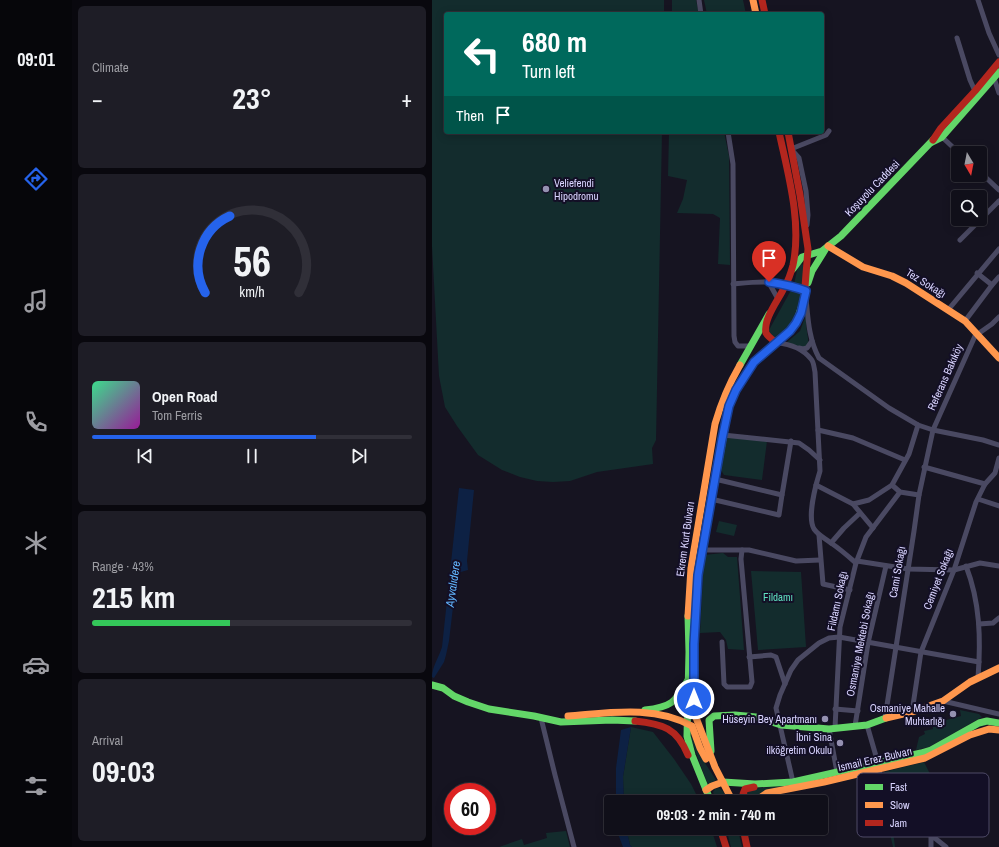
<!DOCTYPE html>
<meta charset="utf-8">
<style>
:root{--surface:#100f19;--page:#1e1d26;--text:#f1f3f6;--muted:#9c9ca2;--line:#302f38;--accent:#2563eb}
body{margin:0;font-family:"Archivo Narrow",sans-serif;background:var(--page);color:var(--text);height:100vh;display:flex;flex-direction:column;font-size:15px;white-space:nowrap}
*{box-sizing:border-box;margin:0}
p{font-size:13px;color:var(--muted)}
.icon{flex:none;width:22px;height:22px;fill:none;stroke:currentColor;stroke-width:2;stroke-linecap:round;stroke-linejoin:round}
.map{position:relative;flex:1;overflow:hidden}
.panel{display:flex;flex-direction:column;gap:6px;padding:6px;background:#09080e;width:360px}
.panel>*{flex:none}
.guide{position:absolute;left:12px;top:12px;width:380px;height:122px;border-radius:4px;box-shadow:0 2px 10px #0003,0 0 0 1px var(--line);background:#00695c;color:#fff;overflow:hidden}
.needle{width:26px;rotate:170deg}
.fabs{position:absolute;left:519px;top:146px;display:grid;gap:8px}
.fabs a{display:grid;place-items:center;width:36px;height:36px;border-radius:4px;background:var(--surface);box-shadow:0 2px 10px #0003,0 0 0 1px var(--line);font-size:20px}
.speed{position:absolute;left:12px;top:783px;display:flex;gap:8px;font-size:20px;font-weight:700;text-align:center}
.speed>*{display:grid;place-content:center;width:52px;height:52px;border-radius:50%;background:var(--surface);box-shadow:0 2px 10px #0003,0 0 0 1px var(--line);line-height:1}
.speed .limit{border:6px solid #d22;background:#fff;color:#111}
.pin{position:absolute;display:grid;place-items:center;width:34px;height:34px;color:#fff;margin:-41px -17px;border-radius:50% 50% 50% 0;rotate:-45deg;box-shadow:0 0 4px #0007}
.pin .icon{rotate:45deg}
.me{position:absolute;width:44px;margin:-22px;rotate:0deg;stroke-linejoin:round;filter:drop-shadow(0 0 3px #0008)}
.turn{display:flex;align-items:center;gap:14px;height:84px;padding:0 12px;font-size:18px}
.turn .icon{width:52px;height:52px;stroke-width:2.5}
.turn b{display:block;font-size:28px;line-height:34px}
.then{display:flex;align-items:center;height:38px;padding:0 12px;background:#0003;gap:8px;font-size:15px}
.big{font-size:30px;font-weight:800;line-height:1.1}
.panel .tile{flex:1;display:flex;flex-direction:column;justify-content:center;gap:6px;min-width:0;padding:0 14px;border-radius:6px;background:var(--page)}
.panel .dial{align-items:center;gap:0}
.dial svg{height:104px;overflow:visible;fill:none;stroke:var(--line);stroke-width:7;stroke-linecap:round;text-anchor:middle}
.dial text{fill:var(--text);stroke:none}
.song{display:flex;align-items:center;gap:12px}
.cover{width:48px;height:48px;border-radius:6px;background:linear-gradient(135deg,hsl(150 70% 55%),hsl(300 70% 35%))}
.played{height:4px;border-radius:2px;background:linear-gradient(90deg,var(--accent) 70%,var(--line) 70%)}
.keys{display:flex;justify-content:space-around;direction:ltr}
.heat{display:flex;justify-content:space-between;align-items:center;font-size:22px;direction:ltr}
.charge{height:6px;border-radius:3px;background:linear-gradient(90deg,#34c759 43%,var(--line) 0)}
.trip{position:absolute;left:172px;top:795px;width:224px;height:40px;border-radius:4px;background:var(--surface);box-shadow:0 2px 10px #0003,0 0 0 1px var(--line);font-weight:800;line-height:40px;text-align:center}
main{display:flex;flex:1;min-height:0}
.menu{display:flex;flex-direction:column;width:72px;justify-content:space-around;align-items:center;background:#06060a;color:var(--muted)}
.menu .icon{width:28px;height:28px}
.menu .on{color:var(--accent)}
.menu b{font-size:18px;color:var(--text)}
.map>svg:first-child{display:block}
.green{fill:#132c2d}
.water{fill:#0d2144}
.lines{fill:none;stroke-linecap:round;stroke-linejoin:round}
.street{stroke:#4a4962;stroke-width:5}
.fast{stroke:#63d668;stroke-width:7}
.slow{stroke:#ff974d;stroke-width:7}
.jam{stroke:#b3261e;stroke-width:7}
.route-casing{stroke:#184099;stroke-width:10}
.route{stroke:#2563eb;stroke-width:7}
.poi-dot{fill:#9591b1;stroke:#130f26;stroke-width:1.5}
.labels{text-anchor:middle;dominant-baseline:central;stroke-width:4;stroke-linejoin:round;paint-order:stroke}
.poi-label{font-size:11px;fill:#d9d4ff;stroke:#130f26;text-anchor:end}
.street-label{font-size:11px;fill:#d9d4ff;stroke:#130f26}
.park-label{font-size:11px;fill:#5fe0c0;stroke:#130f26}
.water-label{font-size:12px;font-style:italic;fill:#62b6ff;stroke:#130f26}
.key{fill:#130f26;stroke:#4e4a67;stroke-width:1}
.key-label{font-size:11px;fill:#d9d4ff}
</style>
<main>
<nav class="menu">
<b>09:01</b>
<svg class="icon on" aria-label="directions" viewBox="0 0 24 24"><path d="M12 3l9 9-9 9-9-9zM9 14v-3h6M13 9l2 2-2 2"/></svg>
<svg class="icon" aria-label="music" viewBox="0 0 24 24"><path d="M9 18V5l10-2v13"/><circle cx="6" cy="18" r="3"/><circle cx="16" cy="16" r="3"/></svg>
<svg class="icon" aria-label="phone" viewBox="0 0 24 24"><path d="M5 4h4l2 5-3 2q2 4 5 5l2-3 5 2v4C11 20 4 13 5 4z"/></svg>
<svg class="icon" aria-label="climate" viewBox="0 0 24 24"><path d="M12 3v18M4 7l16 10M4 17L20 7"/></svg>
<svg class="icon" aria-label="car" viewBox="0 0 24 24"><path d="M5 17H2v-5l4-1 3-4h7l3 4 3 1v5h-3M9 17h6M6 11h13"/><circle cx="7" cy="17" r="2"/><circle cx="17" cy="17" r="2"/></svg>
<svg class="icon" aria-label="filters" viewBox="0 0 24 24"><path d="M4 7h16M4 17h16"/><circle cx="9" cy="7" r="2"/><circle cx="15" cy="17" r="2"/></svg>
</nav>
<section class="panel">
<div class="tile"><p>Climate</p>
<div class="heat"><a>−</a><b class="big">23°</b><a>+</a></div>
</div>
<div class="tile dial"><svg viewBox="0 0 100 80">
<path d="M14 69A42 42 0 1 1 86 69"/>
<path d="M14 69A42 42 0 0 1 33 10" stroke="#2563eb"/>
<text x="50" y="56" font-size="32" font-weight="700">56</text>
<text x="50" y="72" font-size="11">km/h</text>
</svg></div>
<div class="tile">
<div class="song"><i class="cover"></i><div><b>Open Road</b><p>Tom Ferris</p></div></div>
<div class="played"></div>
<div class="keys"><svg class="icon" aria-label="previous" viewBox="0 0 24 24"><path d="M18 5L8 12l10 7zM5 5v14"/></svg><svg class="icon" aria-label="pause" viewBox="0 0 24 24"><path d="M8 5v14M16 5v14"/></svg><svg class="icon" aria-label="next" viewBox="0 0 24 24"><path d="M6 5l10 7-10 7zM19 5v14"/></svg></div>
</div>
<div class="tile"><p>Range · 43%</p><b class="big">215 km</b><div class="charge"></div></div>
<div class="tile"><p>Arrival</p><b class="big">09:03</b></div>
</section>
<div class="map">
<svg width="567" height="847" viewBox="0 0 567 847">
<rect width="100%" height="100%" fill="#161421"/>
<g class="green">
<polygon points="0,0 232,0 232,14 14,14 14,132 230,132 224,440 220,448 221,464 165,472 138,481 121,482 105,481 88,477 70,470 46,455 25,426 13,407 7,376 0,246"/>
<polygon points="240,0 264,0 267,14 240,14"/>
<polygon points="272,0 311,0 314,14 275,14"/>
<polygon points="237,132 292,132 297,156 298,265 286,264 288,218 281,214 245,213 251,199 255,180 236,176"/>
<polygon points="370,264 371,265 372,288 362,284 366,266"/>
<polygon points="363,290 369,293 369,297 358,328 345,338 339,336 337,330 358,292"/>
<path d="M375,312L374,325L377,345C371,350 362,345 355,342L368,331Z"/>
<polygon points="294,436 335,441 330,480 292,475 289,470"/>
<polygon points="287,521 305,525 302,536 284,532"/>
<polygon points="291,553 296,557 305,557 312,650 296,649 294,640 288,632 268,633 272,555"/>
<polygon points="319,571 369,572 374,647 326,650"/>
<polygon points="528,710 547,714 550,717 497,747 484,750 487,737 493,734 492,731 501,729 500,724 529,716"/>
<polygon points="199,727 221,732 242,759 259,784 268,802 192,802 191,777"/>
<polygon points="258,729 273,763 284,780 276,785 258,737"/>
<path d="M492,762L502,782L504,789L493,803L490,809C469,819 460,819 455,794C454,787 452,779 452,772Z"/>
<polygon points="361,785 332,792 318,798 313,791 319,789"/>
<polygon points="287,788 291,791 296,802 284,802 281,792 283,789"/>
<polygon points="455,820 462,826 477,830 461,831 463,847 461,847"/>
<polygon points="194,828 279,828 285,847 200,847 198,845"/>
<polygon points="306,830 310,847 299,847 295,832"/>
<polygon points="134,831 138,847 67,847 90,839 92,845 115,838 114,833"/>
</g>
<g class="water">
<path d="M27,488L42,490L35,561L36,570L25,573L17,641L14,655L12,662L2,678L0,677C0,667 7,657 10,647Z"/>
<polygon points="199,727 191,777 192,802 184,802 184,768 189,730"/>
<polygon points="186,828 194,828 198,845 200,847 191,847 186,834"/>
</g>
<g class="lines">
<g class="street">
<polyline points="267,0 269,14"/>
<polyline points="546,0 557,33 567,55"/>
<polyline points="525,38 538,80 543,91"/>
<polyline points="562,78 567,93"/>
<polyline points="296,132 301,164 302,336 303,342 306,346 319,346"/>
<polyline points="510,137 527,153"/>
<polyline points="548,172 567,190"/>
<polyline points="375,225 376,215 374,191 367,158 359,149 394,135 397,131"/>
<polyline points="528,240 567,201"/>
<polyline points="337,283 346,299"/>
<path d="M301,284C313,283 344,279 354,286"/>
<polyline points="560,285 567,277"/>
<path d="M374,298C376,319 377,340 387,358L457,408L486,425L501,430L551,440L567,445"/>
<polyline points="516,310 567,249"/>
<polyline points="533,321 560,285 545,273"/>
<path d="M345,343C358,344 371,349 379,359C382,362 382,368 383,372L388,471C384,484 375,517 382,529C387,536 393,538 399,543C408,549 416,556 424,563"/>
<polyline points="367,348 371,349 375,348 380,341"/>
<polyline points="386,430 421,438 473,460"/>
<polyline points="291,435 367,443 377,450 388,460"/>
<polyline points="492,467 553,484"/>
<polyline points="283,479 350,495 359,441"/>
<polyline points="384,485 421,504 441,528"/>
<polyline points="460,485 468,492 487,495"/>
<polyline points="279,499 347,515 350,495"/>
<polyline points="546,499 567,506"/>
<polyline points="421,504 437,500 460,485 477,454 486,425"/>
<polyline points="387,535 391,584 418,590"/>
<polyline points="399,543 412,528 428,513"/>
<polyline points="270,550 317,550 364,561 388,560"/>
<polyline points="425,561 476,569 522,570 548,563 567,566"/>
<path d="M534,566C548,602 549,639 546,678"/>
<polyline points="547,624 561,623 567,618"/>
<polyline points="290,642 292,684 295,687 318,687 320,682 309,559 310,550"/>
<polyline points="317,657 339,655 344,657 353,684"/>
<polyline points="511,701 567,714"/>
<polyline points="403,709 426,711"/>
<polyline points="480,712 489,652 522,570 544,502 553,484 563,473 567,458"/>
<polyline points="109,718 123,775 142,847"/>
<polyline points="453,718 482,531 487,495 501,430 543,336 560,324 567,317"/>
<polyline points="435,725 446,763"/>
<polyline points="423,726 436,643 454,566"/>
<polyline points="403,728 408,627 424,563 434,537 468,492"/>
<polyline points="397,729 405,772"/>
<polyline points="447,770 456,813 466,821 492,830 499,835"/>
<polyline points="361,782 344,708 348,695 359,670 366,660 387,643 397,638 407,637 547,662"/>
<polyline points="499,847 499,835 514,847"/>
</g>
<g class="fast">
<polyline points="500,142 510,137 567,72"/>
<polyline points="361,269 370,257 390,251 409,236 501,140"/>
<polyline points="376,283 380,271 393,250"/>
<polyline points="308,365 337,314"/>
<polyline points="256,616 257,652 255,736 260,755 279,802"/>
<polyline points="263,630 266,575 297,406 304,390 322,362 358,331 364,323 372,299"/>
<polyline points="0,685 11,688 22,696 36,702 57,709 102,716 129,722 180,720 203,721"/>
<path d="M213,710C239,707 243,703 256,680"/>
<polyline points="279,751 277,720 282,716 303,715 324,717 349,725 397,729 435,725 454,718"/>
<polyline points="291,782 323,784 361,782 489,753 499,750 547,723 555,721 567,723"/>
</g>
<g class="slow">
<polyline points="321,0 324,14"/>
<polyline points="396,246 431,267 460,276 474,283 533,321 567,358"/>
<polyline points="354,286 359,286 374,291"/>
<path d="M256,616L259,568L283,424C289,403 297,384 308,365"/>
<polyline points="263,630 263,715 283,767 301,802"/>
<path d="M136,716C177,713 222,705 260,726L268,748L274,759"/>
<polyline points="454,718 480,712 511,701 538,682 567,668"/>
<polyline points="274,790 280,786 291,782"/>
<polyline points="322,802 335,793 392,782 493,758 538,735 557,729 567,730"/>
</g>
<g class="jam">
<polyline points="330,0 333,14"/>
<polyline points="356,132 368,195 376,249 372,299"/>
<polyline points="501,140 509,128 543,91 567,62"/>
<path d="M345,343C341,340 336,337 334,333C331,319 347,299 352,288C356,281 359,273 361,265C370,222 356,174 347,132"/>
<path d="M203,721C231,724 245,728 256,755"/>
<polyline points="322,787 313,789 311,794 315,799 320,800 326,798"/>
<polyline points="288,828 294,847"/>
<polyline points="311,828 315,847"/>
</g>
</g>
<g class="lines">
<defs>
<path id="route" d="M262,699V644L266,575L290,439L297,406L304,390L322,362L358,331L364,323L369,313L374,291C361,286 350,284 337,282"/>
</defs>
<use href="#route" class="route-casing"/>
<use href="#route" class="route"/>
</g>
<g class="poi-dot">
<circle cx="114" cy="189" r="4"/>
<circle cx="521" cy="714" r="4"/>
<circle cx="393" cy="719" r="4"/>
<circle cx="408" cy="743" r="4"/>
</g>
<g class="labels">
<g class="poi-label">
<text x="122" y="183" text-anchor="start">Veliefendi<tspan x="122" dy="13">Hipodromu</tspan></text>
<text x="513" y="708">Osmaniye Mahalle<tspan x="513" dy="13">Muhtarlığı</tspan></text>
<text x="385" y="719">Hüseyin Bey Apartmanı</text>
<text x="400" y="737">İbni Sina<tspan x="400" dy="13">ilköğretim Okulu</tspan></text>
</g>
<g class="street-label">
<text transform="translate(440 188) rotate(-46)">Koşuyolu Caddesi</text>
<text transform="translate(494 283) rotate(32)">Tez Sokağı</text>
<text transform="translate(513 377) rotate(-66)">Referans Bakıköy</text>
<text transform="translate(253 539) rotate(-82)">Ekrem Kurt Bulvarı</text>
<text transform="translate(465 572) rotate(-80)">Cami Sokağı</text>
<text transform="translate(506 579) rotate(-69)">Cemiyet Sokağı</text>
<text transform="translate(405 601) rotate(-78)">Fildamı Sokağı</text>
<text transform="translate(428 644) rotate(-79)">Osmaniye Mektebi Sokağı</text>
<text transform="translate(443 759) rotate(-13)">İsmail Erez Bulvarı</text>
</g>
<g class="park-label">
<text x="346" y="597">Fildamı</text>
</g>
<g class="water-label">
<text transform="translate(21 584) rotate(-82)">Ayvalıdere</text>
</g>
</g>
<rect x="425" y="773" width="132" height="64" rx="6" class="key"/>
<rect x="433" y="784" width="18" height="6" fill="#63d668"/>
<rect x="433" y="802" width="18" height="6" fill="#ff974d"/>
<rect x="433" y="820" width="18" height="6" fill="#b3261e"/>
<g class="key-label">
<text x="458" y="791">Fast</text>
<text x="458" y="809">Slow</text>
<text x="458" y="827">Jam</text>
</g>
</svg>
<div class="fabs">
<a><svg class="needle" viewBox="-14 -14 28 28"><path d="M0-13l5 13h-10z" fill="#e53935"/><path d="M0 13l5-13h-10z" fill="#9c9ca2"/></svg></a>
<a><svg class="icon" aria-label="search" viewBox="0 0 24 24"><circle cx="10" cy="10" r="6"/><path d="M15 15l6 6"/></svg></a>
</div>
<div class="speed"><div class="limit">60</div></div>
<div class="pin" style="left:337px;top:282px;background:#d93025"><svg class="icon" aria-label="arrive" viewBox="0 0 24 24"><path d="M6 21V4h12l-3 4 3 4H6"/></svg></div>
<svg class="me" style="left:262px;top:699px" viewBox="-20 -20 40 40"><circle r="17" fill="#2563eb" stroke="#fff" stroke-width="3"/><path d="M0-11L8 9 0 5-8 9z" fill="#fff"/></svg>
<div class="trip">09:03 · 2 min · 740 m</div>
<div class="guide">
<div class="turn"><svg class="icon" aria-label="left" viewBox="0 0 24 24"><path d="M17 20v-9H6M10 6l-5 5 5 5"/></svg><div><b>680 m</b>Turn left</div></div>
<div class="then">Then<svg class="icon" aria-label="arrive" viewBox="0 0 24 24"><path d="M6 21V4h12l-3 4 3 4H6"/></svg></div>
</div>
</div>
</main>
